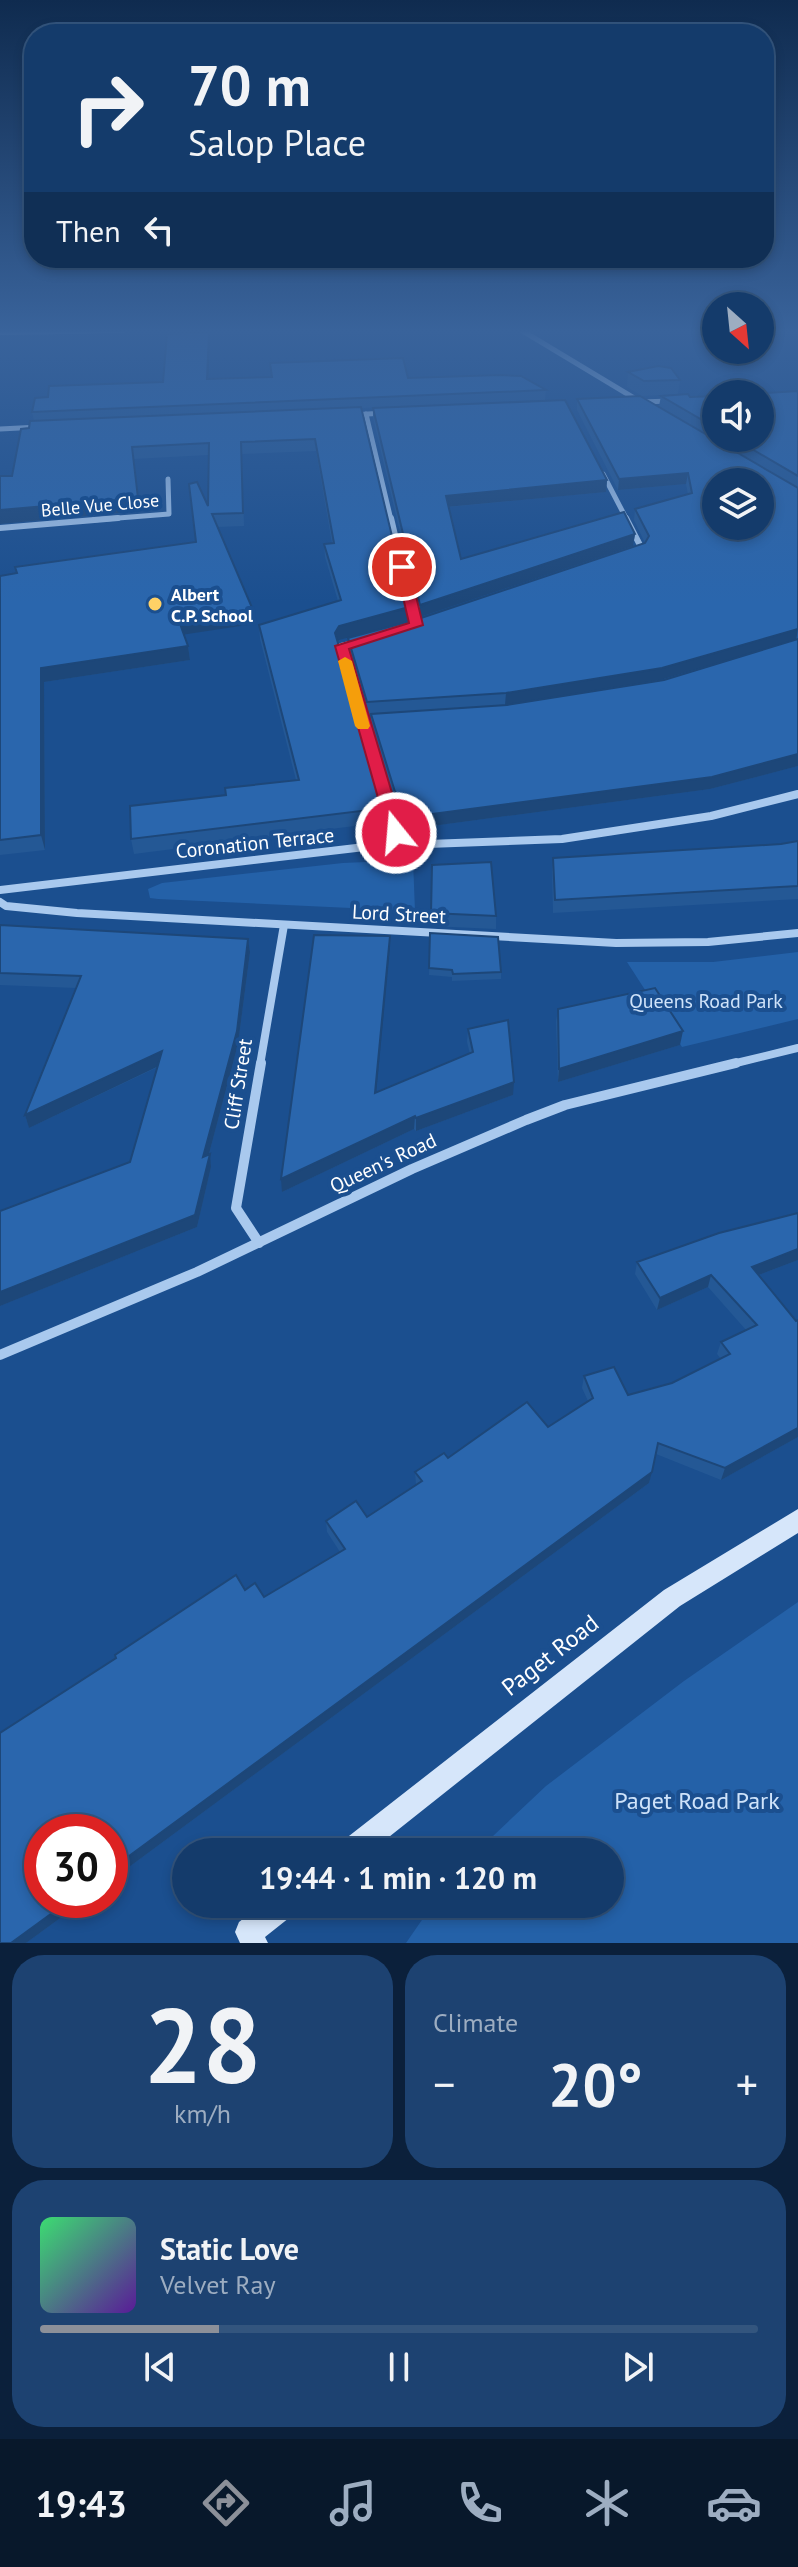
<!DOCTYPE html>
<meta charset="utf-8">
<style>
:root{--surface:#143b6b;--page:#1d4271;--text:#f1f3f6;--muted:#9dadc1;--line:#33557e;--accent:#8c9099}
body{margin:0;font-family:"PT Sans",sans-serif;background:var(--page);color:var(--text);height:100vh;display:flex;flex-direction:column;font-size:30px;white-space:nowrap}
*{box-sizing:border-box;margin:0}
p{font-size:26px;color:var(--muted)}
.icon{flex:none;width:44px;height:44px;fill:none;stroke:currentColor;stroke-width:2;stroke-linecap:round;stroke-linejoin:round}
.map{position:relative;height:1943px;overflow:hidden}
.sheet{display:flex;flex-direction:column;gap:12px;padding:12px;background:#0b203b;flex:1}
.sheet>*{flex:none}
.guide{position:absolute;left:24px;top:24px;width:750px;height:244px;border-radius:32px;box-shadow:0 4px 12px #0003,0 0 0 2px var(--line);background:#143b6b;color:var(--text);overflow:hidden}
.needle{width:52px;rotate:153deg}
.buttons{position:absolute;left:702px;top:292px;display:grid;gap:16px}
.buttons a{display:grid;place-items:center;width:72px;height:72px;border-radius:50%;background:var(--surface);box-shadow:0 4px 12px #0003,0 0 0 2px var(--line);font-size:40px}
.speed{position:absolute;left:24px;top:1814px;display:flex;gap:16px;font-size:40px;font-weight:700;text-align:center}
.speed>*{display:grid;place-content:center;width:104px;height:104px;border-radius:50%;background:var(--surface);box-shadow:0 4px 12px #0003,0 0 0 2px var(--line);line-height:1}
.speed .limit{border:12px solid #d22;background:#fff;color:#111}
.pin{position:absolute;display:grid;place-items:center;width:68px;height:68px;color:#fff;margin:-34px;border:4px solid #fff;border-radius:50%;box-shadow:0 2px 8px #0007}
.me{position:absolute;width:88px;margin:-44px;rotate:343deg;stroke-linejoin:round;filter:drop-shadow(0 0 6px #0008)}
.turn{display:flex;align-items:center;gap:28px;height:168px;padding:0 32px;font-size:36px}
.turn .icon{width:104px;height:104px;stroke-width:2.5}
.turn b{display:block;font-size:56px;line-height:68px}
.then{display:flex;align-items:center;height:76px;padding:0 32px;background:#0003;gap:16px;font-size:30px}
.big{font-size:60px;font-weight:800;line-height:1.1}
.sheet .widget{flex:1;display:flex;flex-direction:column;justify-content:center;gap:12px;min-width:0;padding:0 28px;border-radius:32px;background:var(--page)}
.sheet .dial{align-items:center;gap:0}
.dial b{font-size:104px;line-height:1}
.song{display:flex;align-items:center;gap:24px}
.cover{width:96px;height:96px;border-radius:12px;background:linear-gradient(135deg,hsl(140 70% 55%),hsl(270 70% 35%))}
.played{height:8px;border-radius:4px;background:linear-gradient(90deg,var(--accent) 25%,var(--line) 25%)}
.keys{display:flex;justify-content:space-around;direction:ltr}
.heat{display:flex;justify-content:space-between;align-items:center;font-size:44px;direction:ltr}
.sheet .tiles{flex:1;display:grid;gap:12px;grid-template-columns:1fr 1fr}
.widget:last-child{grid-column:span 2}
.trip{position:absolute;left:172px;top:1838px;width:452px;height:80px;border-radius:40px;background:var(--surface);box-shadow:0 4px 12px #0003,0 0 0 2px var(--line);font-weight:800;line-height:80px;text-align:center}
.dock{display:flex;height:128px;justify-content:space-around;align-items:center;background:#08182b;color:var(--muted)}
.dock .icon{width:56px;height:56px}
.dock .active{color:var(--accent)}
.dock b{font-size:36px;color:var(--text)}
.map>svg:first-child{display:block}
.green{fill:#2461a8}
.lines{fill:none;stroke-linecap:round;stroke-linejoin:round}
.street-far3{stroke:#a9c9ee;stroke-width:5}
.street-far2{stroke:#a9c9ee;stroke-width:6}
.street-far1{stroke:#a9c9ee;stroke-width:8}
.street{stroke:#a9c9ee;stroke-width:10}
.secondary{fill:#d6e6fa;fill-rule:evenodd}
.wall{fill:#245895;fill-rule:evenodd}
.shaded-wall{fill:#1d4779}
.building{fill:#2a66ad;stroke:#1d4779;stroke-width:2;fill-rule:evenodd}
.route{fill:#e11d48;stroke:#92132f;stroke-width:2}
.slow{fill:#f59e0b}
.poi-dot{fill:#ffd166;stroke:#1b4f8f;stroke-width:3}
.labels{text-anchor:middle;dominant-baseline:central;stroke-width:8;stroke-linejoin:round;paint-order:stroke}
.far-street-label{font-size:18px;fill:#fff;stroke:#1b4f8f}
.far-poi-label{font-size:18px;font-weight:bold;fill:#fff;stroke:#1b4f8f;text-anchor:start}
.street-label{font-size:20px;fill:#fff;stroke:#1b4f8f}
.park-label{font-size:20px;fill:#cfe3fa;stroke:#1b4f8f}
.near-street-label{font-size:24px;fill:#fff;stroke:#1b4f8f}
.near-park-label{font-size:24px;fill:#cfe3fa;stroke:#1b4f8f}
</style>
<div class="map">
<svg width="798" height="1943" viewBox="0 0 798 1943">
<rect width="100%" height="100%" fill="#1b4f8f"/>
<g class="green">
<polygon points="413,860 415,911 158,899 150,898 148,889 162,883 343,863"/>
<polygon points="798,952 798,1019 682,1047 627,962 713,962"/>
<polygon points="798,1602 798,1943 406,1943 433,1904 610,1904 610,1852 476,1852 546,1786 684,1681"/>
</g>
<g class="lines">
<g class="street-far3">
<polyline points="521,330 639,401"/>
<polyline points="640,402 671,401"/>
<polyline points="366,414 391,520"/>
<polyline points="353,415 383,413"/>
<polyline points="0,429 39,427"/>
<polyline points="603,474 627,520"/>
<polyline points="93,520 169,514 168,479"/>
</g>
<g class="street-far2">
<polyline points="391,518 416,625"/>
<polyline points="626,518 642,549 637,551"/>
<polyline points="0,528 118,518"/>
<polyline points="358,642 341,646 375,760"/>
</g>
<g class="street-far1">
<polyline points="374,758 400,846"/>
<polyline points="0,890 373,846 562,839 711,816 798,794"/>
<polyline points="0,902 6,906 77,913 616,943 708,942 798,933"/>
<polyline points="260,1065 284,925"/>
<polyline points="728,1065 798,1048"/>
</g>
<g class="street">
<polyline points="259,1243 236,1208 261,1063"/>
<polyline points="0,1355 197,1272 412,1169 526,1120 565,1105 736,1063"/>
</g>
<g class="secondary">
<polygon points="0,330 128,330 124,333 0,335"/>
<polygon points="798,1509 798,1533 680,1606 370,1852 336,1852 340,1843 664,1590"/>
<polygon points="262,1904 298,1904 294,1914 265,1937 268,1943 240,1943 235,1932 239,1922"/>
</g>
</g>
<g class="wall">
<polygon points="210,342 209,379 408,378 546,390 545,400 362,408 339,640 338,643 386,808 386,822 134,854 131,839 226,795 296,780 260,639 259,625 338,601 325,557 324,544 332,543 316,451 242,454 244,526 217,527 253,610 254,624 184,634 188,646 190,660 44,682 45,850 0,855 0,576 196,542 208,506 208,455 134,459 139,511 0,524 0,476 12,476 29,428 34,421 32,412 48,397 163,382"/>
<polygon points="628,372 680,380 678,394 642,396 627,387"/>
<path d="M798,391V766L710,789L417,828L415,819L400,821L371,726V714L368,715L348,650V638L418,619L645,543L634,520L635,509L688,494L686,484L618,490L577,410V399L737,452L659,406L661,396L690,397L716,396V438H760ZM722,662L664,680H660Z"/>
<polygon points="373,408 607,480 606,492 449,507 461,559 635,534 633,546 420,617 373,418"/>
<polygon points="798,841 798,899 553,913 552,871 553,858 781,844"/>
<polygon points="432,865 496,916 496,929 430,926"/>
<polygon points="0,925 248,939 250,952 238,1044 209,1154 211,1167 197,1227 0,1306 0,1211 130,1162 158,1067 29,1128 25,1115 76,988 0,985"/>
<polygon points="430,933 501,972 501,979 452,981 452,977 429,975"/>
<polygon points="390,936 390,949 376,1092 470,1054 467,1042 468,1029 513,1095 416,1131 414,1129 282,1192"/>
<polygon points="558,1009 680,1045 558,1082 556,1022"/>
<polygon points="798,1260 759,1275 796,1321 798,1320 798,1437 721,1480 656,1454 649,1483 110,1881 110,1832 85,1900 26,1943 0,1943 245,1590 264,1597 340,1552 327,1532 326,1521 367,1517 416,1485 415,1472 448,1458 548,1427 588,1401 582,1388 584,1376 628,1395 672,1383 721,1359 717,1354 721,1342 746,1330 708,1287 657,1310 635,1274 637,1262"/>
</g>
<g class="shaded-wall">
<polygon points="209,332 210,342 208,389 207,379"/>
<polygon points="132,447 139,511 0,524 0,510"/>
<polygon points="688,473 686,484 618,490 619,479"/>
<polygon points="607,480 606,492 446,507 446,496"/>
<polygon points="635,534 633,546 420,617 420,605"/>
<polygon points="409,607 409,621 339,640 335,647 335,633 339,626"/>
<polygon points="253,610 254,624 181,635 179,621"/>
<polygon points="798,629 796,640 660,680 505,705 506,693"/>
<polygon points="188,646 190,660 44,682 45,850 41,835 41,668"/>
<polygon points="798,754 798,766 710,789 417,828 417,816"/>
<polygon points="415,806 415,819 400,821 400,808"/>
<polygon points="390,936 390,949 375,1106 375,1093"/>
<polygon points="248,939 250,952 238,1044 205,1169 203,1157"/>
<polygon points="683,1031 680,1045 558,1082 559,1069"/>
<polygon points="162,1051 165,1063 29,1128 25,1115"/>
<polygon points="514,1082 513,1095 416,1131 416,1118"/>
<polygon points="415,1116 414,1129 282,1192 281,1179"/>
<polygon points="210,1154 211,1167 197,1227 0,1306 0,1292"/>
<polygon points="798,1249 798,1260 748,1279 752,1267"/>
<polygon points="711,1275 708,1287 657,1310 660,1298"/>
<polygon points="798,1428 798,1437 721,1480 725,1468"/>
<polygon points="652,1472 649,1483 110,1881 110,1870"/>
<polygon points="70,1900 85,1900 26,1943 11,1943"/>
</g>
<g class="building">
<polygon points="209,332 207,379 272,377 270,363 403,358 408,378 500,375 521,376 546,390 32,412 35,398 48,397 49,386 163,382 167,334"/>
<polygon points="658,366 671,368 680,380 644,381 628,372"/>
<polygon points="798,391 798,476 733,438 760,438 760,394 751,394"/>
<polygon points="688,394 690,397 716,396 716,428 661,396"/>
<path d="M640,396L798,488V629L662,668L506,693L367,702L348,638L418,619L645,543L649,536L635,509L692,493L688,473L619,479L577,399ZM716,482H760V526H716Z"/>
<polygon points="565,400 607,480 446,496 461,559 624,512 635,534 420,605 373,408"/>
<polygon points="361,407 409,607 339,626 335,633 386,808 131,839 130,806 226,795 225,788 299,780 259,625 341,600 324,544 334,543 315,439 241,442 243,513 212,514 253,610 179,621 188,646 41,668 41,835 0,840 0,576 17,573 15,567 196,542 189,484 197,482 208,506 209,443 132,447 138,498 0,510 0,476 12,476 21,429 29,428 30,421"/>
<polygon points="798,639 798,754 712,777 417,816 415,806 400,808 371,714 507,705 664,680"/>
<polygon points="798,841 798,886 555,900 553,858 781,844"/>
<polygon points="491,862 496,916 431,913 432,865"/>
<polygon points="0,925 248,939 237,1031 203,1157 210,1154 195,1215 0,1292 0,1211 130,1162 162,1051 25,1115 81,976 0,973"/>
<polygon points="430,933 498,937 501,972 453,974 452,970 429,968"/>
<polygon points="314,935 390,936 375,1093 473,1052 468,1029 508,1020 514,1082 416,1118 415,1116 281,1179"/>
<polygon points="655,988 683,1031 559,1069 558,1009"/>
<polygon points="798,1213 798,1249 752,1267 796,1321 798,1320 798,1428 725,1468 658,1443 652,1472 110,1870 110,1832 42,1832 42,1900 70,1900 11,1943 0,1943 0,1733 116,1658 115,1655 236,1575 245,1590 255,1583 264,1597 345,1549 326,1521 356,1501 367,1517 422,1481 415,1472 444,1453 448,1458 527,1402 548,1427 593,1398 584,1376 614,1367 628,1395 672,1383 730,1354 721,1342 757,1325 711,1275 660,1298 637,1262 719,1233"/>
</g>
<linearGradient id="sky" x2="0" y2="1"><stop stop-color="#0f2b4f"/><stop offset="0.55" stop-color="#39639b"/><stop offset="1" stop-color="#39639b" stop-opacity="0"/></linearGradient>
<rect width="798" height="602" fill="url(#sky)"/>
<polygon class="route" points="402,563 409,567 423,625 349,649 404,833 396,838 388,833 335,646 409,623 396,567"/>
<polygon class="slow" points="345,657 352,661 370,726 368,729 358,729 355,726 338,661"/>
<circle class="poi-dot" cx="155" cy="604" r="8"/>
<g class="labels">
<g class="far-street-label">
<text transform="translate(100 505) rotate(-5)">Belle Vue Close</text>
</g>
<g class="far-poi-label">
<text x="171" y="594">Albert<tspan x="171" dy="21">C.P. School</tspan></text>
</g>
<g class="street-label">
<text transform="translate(255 843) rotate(-6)">Coronation Terrace</text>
<text transform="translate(399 914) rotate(3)">Lord Street</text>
<text transform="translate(238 1084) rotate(-81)">Cliff Street</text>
<text transform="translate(383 1163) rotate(-25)">Queen's Road</text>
</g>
<g class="park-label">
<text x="706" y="1001">Queens Road Park</text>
</g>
<g class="near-street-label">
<text transform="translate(550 1655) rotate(-38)">Paget Road</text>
</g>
<g class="near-park-label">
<text x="697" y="1800">Paget Road Park</text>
</g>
</g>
</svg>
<div class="buttons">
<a><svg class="needle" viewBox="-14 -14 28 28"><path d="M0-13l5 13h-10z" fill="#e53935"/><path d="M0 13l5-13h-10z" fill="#9dadc1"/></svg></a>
<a><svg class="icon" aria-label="sound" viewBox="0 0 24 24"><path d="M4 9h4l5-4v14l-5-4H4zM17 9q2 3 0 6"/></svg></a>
<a><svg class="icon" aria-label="layers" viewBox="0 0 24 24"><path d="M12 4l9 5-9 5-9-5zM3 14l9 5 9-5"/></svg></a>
</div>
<div class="speed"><div class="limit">30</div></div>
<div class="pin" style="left:402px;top:567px;background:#d93025"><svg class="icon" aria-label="arrive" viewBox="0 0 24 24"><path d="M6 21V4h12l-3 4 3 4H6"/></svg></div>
<svg class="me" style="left:396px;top:833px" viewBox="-20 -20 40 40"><circle r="17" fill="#e11d48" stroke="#fff" stroke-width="3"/><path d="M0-11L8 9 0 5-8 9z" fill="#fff"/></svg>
<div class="trip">19:44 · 1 min · 120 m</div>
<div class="guide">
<div class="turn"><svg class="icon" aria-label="right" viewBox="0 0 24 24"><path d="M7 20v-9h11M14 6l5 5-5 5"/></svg><div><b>70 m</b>Salop Place</div></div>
<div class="then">Then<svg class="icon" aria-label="left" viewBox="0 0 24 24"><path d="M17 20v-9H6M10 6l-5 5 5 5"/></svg></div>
</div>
</div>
<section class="sheet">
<div class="tiles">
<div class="widget dial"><b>28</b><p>km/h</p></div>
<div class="widget"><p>Climate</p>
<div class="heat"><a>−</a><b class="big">20°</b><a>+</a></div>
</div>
<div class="widget">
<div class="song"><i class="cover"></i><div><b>Static Love</b><p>Velvet Ray</p></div></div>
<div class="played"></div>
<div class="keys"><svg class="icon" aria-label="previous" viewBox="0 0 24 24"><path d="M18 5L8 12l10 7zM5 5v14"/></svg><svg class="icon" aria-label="pause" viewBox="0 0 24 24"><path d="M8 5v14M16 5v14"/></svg><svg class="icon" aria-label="next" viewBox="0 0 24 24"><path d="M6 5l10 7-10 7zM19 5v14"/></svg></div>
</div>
</div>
</section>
<nav class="dock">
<b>19:43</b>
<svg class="icon active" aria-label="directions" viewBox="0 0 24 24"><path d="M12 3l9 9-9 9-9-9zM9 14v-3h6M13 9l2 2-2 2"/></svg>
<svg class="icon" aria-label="music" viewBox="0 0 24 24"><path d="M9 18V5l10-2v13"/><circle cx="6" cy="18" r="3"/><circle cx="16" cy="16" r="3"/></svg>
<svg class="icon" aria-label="phone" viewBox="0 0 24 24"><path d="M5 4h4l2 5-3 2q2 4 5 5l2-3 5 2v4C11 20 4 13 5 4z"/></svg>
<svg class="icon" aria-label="climate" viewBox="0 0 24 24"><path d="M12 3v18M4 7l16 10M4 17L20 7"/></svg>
<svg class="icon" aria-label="car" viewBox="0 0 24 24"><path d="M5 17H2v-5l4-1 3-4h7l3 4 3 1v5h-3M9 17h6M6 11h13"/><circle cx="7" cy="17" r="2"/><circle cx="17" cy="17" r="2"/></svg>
</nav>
